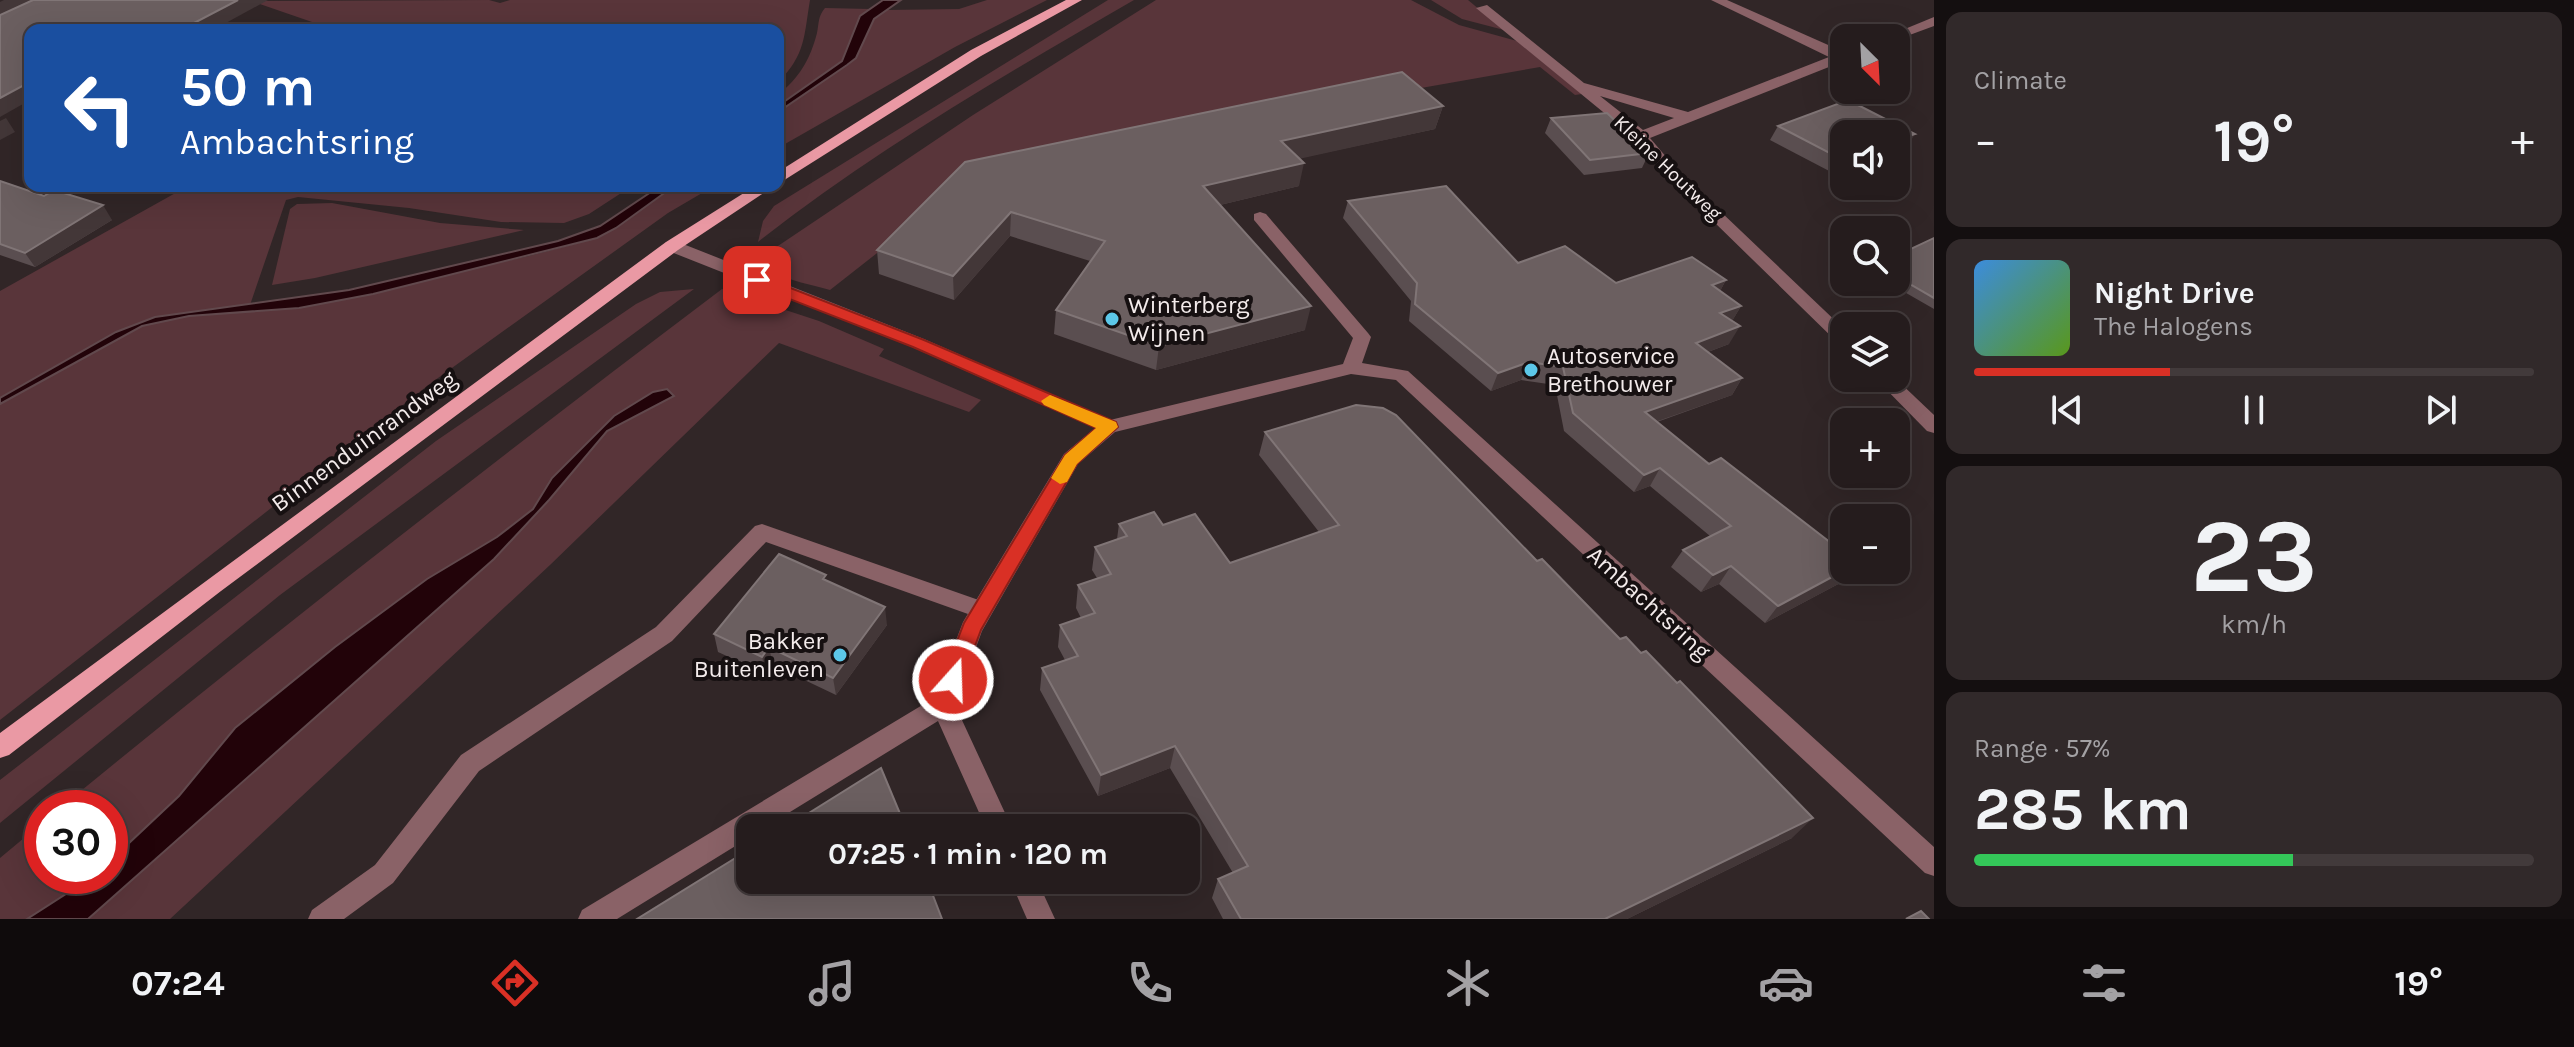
<!DOCTYPE html>
<meta charset="utf-8">
<style>
:root{--surface:#251c1d;--page:#31292a;--text:#f1f3f6;--muted:#a3a1a4;--line:#423a3b;--accent:#d93025}
body{margin:0;font-family:Karla,sans-serif;background:var(--page);color:var(--text);height:100vh;display:flex;flex-direction:column;font-size:30px;white-space:nowrap}
*{box-sizing:border-box;margin:0}
p{font-size:26px;color:var(--muted)}
.icon{flex:none;width:44px;height:44px;fill:none;stroke:currentColor;stroke-width:2;stroke-linecap:round;stroke-linejoin:round}
.map{position:relative;flex:1;overflow:hidden}
.drawer{display:flex;flex-direction:column;gap:12px;padding:12px;background:#140f10;width:640px}
.drawer>*{flex:none}
.guide{position:absolute;left:24px;top:24px;width:760px;height:168px;border-radius:16px;box-shadow:0 8px 32px #0002,0 0 0 2px var(--line);background:#1a4fa0;color:#fff;overflow:hidden}
.needle{width:52px;rotate:156deg}
.fabs{position:absolute;left:1830px;top:24px;display:grid;gap:16px}
.fabs a{display:grid;place-items:center;width:80px;height:80px;border-radius:16px;background:var(--surface);box-shadow:0 8px 32px #0002,0 0 0 2px var(--line);font-size:40px}
.speed{position:absolute;left:24px;top:790px;display:flex;gap:16px;font-size:40px;font-weight:700;text-align:center}
.speed>*{display:grid;place-content:center;width:104px;height:104px;border-radius:50%;background:var(--surface);box-shadow:0 8px 32px #0002,0 0 0 2px var(--line);line-height:1}
.speed .limit{border:12px solid #d22;background:#fff;color:#111}
.pin{position:absolute;display:grid;place-items:center;width:68px;height:68px;color:#fff;margin:-34px;border-radius:16px;box-shadow:0 4px 12px #0006}
.me{position:absolute;width:88px;margin:-44px;rotate:20deg;stroke-linejoin:round;filter:drop-shadow(0 0 6px #0008)}
.turn{display:flex;align-items:center;gap:28px;height:168px;padding:0 24px;font-size:36px}
.turn .icon{width:104px;height:104px;stroke-width:2.5}
.turn b{display:block;font-size:56px;line-height:68px}
.big{font-size:60px;font-weight:700;line-height:1.1}
.drawer .card{flex:1;display:flex;flex-direction:column;justify-content:center;gap:12px;min-width:0;padding:0 28px;border-radius:16px;background:var(--page)}
.drawer .dial{align-items:center;gap:0}
.dial b{font-size:104px;line-height:1}
.song{display:flex;align-items:center;gap:24px}
.cover{width:96px;height:96px;border-radius:12px;background:linear-gradient(135deg,hsl(210 70% 55%),hsl(90 70% 35%))}
.played{height:8px;border-radius:4px;background:linear-gradient(90deg,var(--accent) 35%,var(--line) 35%)}
.keys{display:flex;justify-content:space-around;direction:ltr}
.heat{display:flex;justify-content:space-between;align-items:center;font-size:44px;direction:ltr}
.charge{height:12px;border-radius:6px;background:linear-gradient(90deg,#34c759 57%,var(--line) 0)}
.trip{position:absolute;left:736px;top:814px;width:464px;height:80px;border-radius:16px;background:var(--surface);box-shadow:0 8px 32px #0002,0 0 0 2px var(--line);font-weight:700;line-height:80px;text-align:center}
.dock{display:flex;height:128px;justify-content:space-around;align-items:center;background:#0f0b0c;color:var(--muted)}
.dock .icon{width:56px;height:56px}
.dock .on{color:var(--accent)}
.dock b{font-size:36px;color:var(--text)}
main{display:flex;flex:1;min-height:0}
.map>svg:first-child{display:block}
.green{fill:#59353a}
.water{fill:#220309;stroke:#61494d;stroke-width:2}
.lines{fill:none;stroke-linecap:round;stroke-linejoin:round}
.lane{fill:#8a6267;fill-rule:evenodd}
.street{fill:#8a6267;fill-rule:evenodd}
.primary{fill:#ea99a4;fill-rule:evenodd}
.wall{fill:#5a4e50}
.shaded-wall{fill:#433738}
.building{fill:#6b5f60;stroke:#807576;stroke-width:2}
.route{fill:#d93025;stroke:#8d1f18;stroke-width:2}
.slow{fill:#f59e0b}
.poi-dot{fill:#5cc7e8;stroke:#161011;stroke-width:3}
.labels{text-anchor:middle;dominant-baseline:central;stroke-width:8;stroke-linejoin:round;paint-order:stroke}
.far-street-label{font-size:20px;fill:#f3ebeb;stroke:#161011}
.poi-label{font-size:24px;fill:#f3ebeb;stroke:#161011;text-anchor:start}
.street-label{font-size:24px;fill:#f3ebeb;stroke:#161011}
</style>
<main>
<div class="map">
<svg width="1934" height="919" viewBox="0 0 1934 919">
<rect width="100%" height="100%" fill="#312627"/>
<g class="green">
<path d="M489,0L500,3L510,0H810C804,35 806,55 778,82V30H297L312,22L251,1Z"/>
<polygon points="987,0 1047,0 955,47 778,148 778,112 856,58 874,19 886,10 959,9"/>
<path d="M1108,0H1134C1006,74 873,151 758,242L763,221L774,206Z"/>
<path d="M1156,0H1411L1459,25L1517,41L1582,94L1575,95L1540,67L1336,103L974,177L830,290C807,283 772,280 763,256L973,115Z"/>
<polygon points="1431,0 1468,0 1504,30 1462,19"/>
<path d="M825,8L870,9L860,16L842,61L778,106V95C799,78 810,60 817,33C819,23 818,16 825,8Z"/>
<polygon points="188,186 632,186 589,214 564,223 501,222 409,208 298,197 286,200 250,305 155,317 116,332 0,398 0,291"/>
<polygon points="674,186 714,186 668,213 431,383 0,720 0,404 142,326 189,316 299,308 529,256 598,238 616,228"/>
<polygon points="332,203 440,223 524,230 315,278 272,285 290,209 297,204"/>
<polygon points="694,289 280,595 0,823 0,780 436,441 636,304 660,292"/>
<path d="M722,289L819,321L884,349L879,356L981,400L969,412L779,343L550,565L170,919H0V858L42,823V876H110V808H60C277,630 498,458 722,289Z"/>
</g>
<g class="water">
<polygon points="883,0 901,0 874,19 856,58 847,65 778,112 778,106 842,61 860,16"/>
<polygon points="660,186 674,186 616,228 597,238 373,294 299,308 189,316 142,326 0,404 0,398 116,332 155,317 349,290 558,241 600,226"/>
<polygon points="667,389 674,396 607,431 549,500 494,559 88,919 27,919 94,876 110,876 110,861 179,796 235,728 335,647 427,579 497,537 533,509 552,478 614,416 653,392"/>
</g>
<g class="lines">
<polygon class="lane" points="762,524 990,604 993,610 990,616 982,619 766,542 672,641 479,771 393,883 344,919 308,919 312,910 375,865 461,755 656,627 755,526"/>
<g class="street">
<path d="M1711,0H1727L1844,52V61L1650,138L1679,172L1844,329V345L1838,343L1669,178L1636,139L1476,8L1487,5L1584,83L1688,112L1829,57ZM1600,96L1674,118L1643,130Z"/>
<polygon points="1934,17 1934,26 1896,40 1883,38"/>
<polygon points="1260,212 1266,214 1368,333 1371,337 1362,363 1408,371 1934,847 1934,876 1925,873 1396,380 1351,374 1115,432 1078,464 982,631 955,705 1012,828 986,828 938,721 764,828 750,828 750,837 617,919 578,919 582,910 934,698 963,622 1064,454 1095,428 912,347 666,250 664,246 666,242 678,242 924,339 1110,420 1343,364 1353,338 1254,220 1254,214"/>
<polygon points="1875,378 1895,378 1934,415 1934,433 1927,431"/>
<polygon points="1010,880 1037,880 1055,919 1027,919"/>
</g>
<g class="primary">
<polygon points="1066,0 1082,0 981,56 778,184 778,172 971,50"/>
<polygon points="755,186 774,186 678,250 221,591 9,755 0,758 0,733 666,242"/>
</g>
</g>
<g class="wall">
<polygon points="1443,106 1435,129 1300,158 1299,186 1220,205 1305,330 1156,370 1054,334 1056,310 1090,261 1010,236 954,300 879,274 877,250 965,162"/>
<polygon points="1551,118 1649,153 1642,168 1584,175 1545,133"/>
<polygon points="1778,126 1906,148 1833,173 1770,140"/>
<polygon points="0,181 112,220 35,267 0,255"/>
<polygon points="1348,201 1518,263 1616,283 1726,280 1720,291 1741,306 1732,321 1729,344 1708,352 1742,378 1732,395 1657,422 1844,570 1852,570 1844,581 1765,623 1719,584 1701,592 1671,567 1683,550 1710,536 1650,486 1634,492 1564,431 1555,385 1521,380 1491,391 1409,321 1411,301 1343,218"/>
<polygon points="1934,238 1934,309 1887,282 1896,282 1896,256"/>
<polygon points="1265,432 1792,838 1627,919 1223,919 1212,898 1218,879 1233,873 1170,768 1098,796 1040,690 1042,668 1065,660 1058,647 1060,625 1081,618 1076,608 1078,585 1097,578 1092,570 1095,547 1117,539 1119,524 1163,525 1230,563 1319,532 1259,455"/>
<polygon points="827,581 887,625 836,695 773,665 766,674 718,652 714,634"/>
</g>
<g class="shaded-wall">
<polygon points="4,0 38,0 0,19 0,2"/>
<polygon points="238,0 268,0 213,30 194,23"/>
<polygon points="30,82 30,100 0,117 0,98"/>
<polygon points="1443,106 1435,129 1276,164 1281,141"/>
<polygon points="6,118 15,132 0,140 0,121"/>
<polygon points="1915,134 1906,148 1896,151 1896,140"/>
<polygon points="1844,158 1844,169 1833,173 1841,159"/>
<polygon points="1304,163 1299,186 1199,210 1203,186"/>
<polygon points="103,205 112,220 35,267 25,253"/>
<polygon points="1011,212 1010,236 954,300 953,276"/>
<polygon points="1726,280 1716,298 1712,285"/>
<polygon points="1311,306 1305,330 1156,370 1159,346"/>
<polygon points="1741,306 1731,323 1720,313"/>
<polygon points="1740,326 1729,344 1686,360 1696,343"/>
<polygon points="1529,362 1521,380 1491,391 1498,373"/>
<polygon points="1742,378 1732,395 1635,429 1645,412"/>
<polygon points="1660,468 1650,486 1634,492 1644,475"/>
<polygon points="1731,566 1719,584 1701,592 1713,575"/>
<polygon points="1845,570 1852,570 1844,581 1765,623 1778,606"/>
<polygon points="885,607 887,625 836,695 833,678"/>
<polygon points="769,647 773,665 766,674 762,657"/>
<polygon points="1175,746 1170,768 1098,796 1101,775"/>
<polygon points="1813,818 1792,838 1627,919 1605,919"/>
</g>
<g class="building">
<polygon points="33,0 238,0 194,23 220,30 30,30 30,82 0,98 0,15"/>
<polygon points="1402,72 1443,106 1281,141 1304,163 1203,186 1311,306 1159,346 1056,310 1105,241 1011,212 953,276 877,250 965,162"/>
<polygon points="1848,100 1915,134 1896,140 1896,134 1844,134 1844,158 1841,159 1778,126"/>
<polygon points="1607,113 1649,153 1590,160 1551,118"/>
<polygon points="0,181 44,196 54,190 103,205 25,253 0,244"/>
<polygon points="1446,186 1518,263 1565,246 1616,283 1692,257 1726,280 1712,285 1741,306 1720,313 1740,326 1696,343 1742,378 1645,412 1709,464 1721,458 1844,553 1844,570 1845,570 1778,606 1731,566 1713,575 1683,550 1731,526 1660,468 1644,475 1573,413 1563,367 1529,362 1498,373 1415,304 1417,283 1348,201"/>
<polygon points="1934,238 1934,298 1896,276 1896,256"/>
<polygon points="1356,405 1383,408 1396,415 1537,561 1542,559 1620,639 1626,637 1641,653 1646,651 1677,683 1680,681 1813,818 1605,919 1241,919 1218,879 1248,866 1175,746 1101,775 1042,668 1078,656 1060,625 1095,613 1078,585 1111,574 1095,547 1127,536 1119,524 1154,512 1163,525 1195,514 1230,563 1339,525 1265,432"/>
<polygon points="779,554 826,575 823,579 885,607 833,678 769,647 762,657 714,634"/>
<polygon points="881,768 906,828 785,828"/>
<polygon points="750,849 750,880 927,880 942,919 637,919"/>
<polygon points="1921,911 1929,919 1906,919"/>
</g>
<polygon class="route" points="757,275 924,340 1116,422 1118,427 1077,464 981,630 960,686 953,689 945,686 942,680 964,623 1065,455 1096,428 913,347 751,284 749,280"/>
<polygon class="slow" points="1050,395 1116,422 1118,427 1077,464 1067,482 1060,484 1051,478 1065,455 1096,428 1044,405 1041,401"/>
<g class="poi-dot">
<circle cx="1112" cy="319" r="8"/>
<circle cx="1531" cy="370" r="8"/>
<circle cx="840" cy="655" r="8"/>
</g>
<g class="labels">
<g class="far-street-label">
<text transform="translate(1668 168) rotate(44)">Kleine Houtweg</text>
</g>
<g class="poi-label">
<text x="1128" y="305">Winterberg<tspan x="1128" dy="28">Wijnen</tspan></text>
<text x="1547" y="356">Autoservice<tspan x="1547" dy="28">Brethouwer</tspan></text>
<text x="824" y="641" text-anchor="end">Bakker<tspan x="824" dy="28">Buitenleven</tspan></text>
</g>
<g class="street-label">
<text transform="translate(364 441) rotate(-36)">Binnenduinrandweg</text>
<text transform="translate(1649 603) rotate(42)">Ambachtsring</text>
</g>
</g>
</svg>
<div class="fabs">
<a><svg class="needle" viewBox="-14 -14 28 28"><path d="M0-13l5 13h-10z" fill="#e53935"/><path d="M0 13l5-13h-10z" fill="#a3a1a4"/></svg></a>
<a><svg class="icon" aria-label="sound" viewBox="0 0 24 24"><path d="M4 9h4l5-4v14l-5-4H4zM17 9q2 3 0 6"/></svg></a>
<a><svg class="icon" aria-label="search" viewBox="0 0 24 24"><circle cx="10" cy="10" r="6"/><path d="M15 15l6 6"/></svg></a>
<a><svg class="icon" aria-label="layers" viewBox="0 0 24 24"><path d="M12 4l9 5-9 5-9-5zM3 14l9 5 9-5"/></svg></a>
<a>+</a>
<a>−</a>
</div>
<div class="speed"><div class="limit">30</div></div>
<div class="pin" style="left:757px;top:280px;background:#d93025"><svg class="icon" aria-label="arrive" viewBox="0 0 24 24"><path d="M6 21V4h12l-3 4 3 4H6"/></svg></div>
<svg class="me" style="left:953px;top:680px" viewBox="-20 -20 40 40"><circle r="17" fill="#d93025" stroke="#fff" stroke-width="3"/><path d="M0-11L8 9 0 5-8 9z" fill="#fff"/></svg>
<div class="trip">07:25 · 1 min · 120 m</div>
<div class="guide">
<div class="turn"><svg class="icon" aria-label="left" viewBox="0 0 24 24"><path d="M17 20v-9H6M10 6l-5 5 5 5"/></svg><div><b>50 m</b>Ambachtsring</div></div>
</div>
</div>
<section class="drawer">
<div class="card"><p>Climate</p>
<div class="heat"><a>−</a><b class="big">19°</b><a>+</a></div>
</div>
<div class="card">
<div class="song"><i class="cover"></i><div><b>Night Drive</b><p>The Halogens</p></div></div>
<div class="played"></div>
<div class="keys"><svg class="icon" aria-label="previous" viewBox="0 0 24 24"><path d="M18 5L8 12l10 7zM5 5v14"/></svg><svg class="icon" aria-label="pause" viewBox="0 0 24 24"><path d="M8 5v14M16 5v14"/></svg><svg class="icon" aria-label="next" viewBox="0 0 24 24"><path d="M6 5l10 7-10 7zM19 5v14"/></svg></div>
</div>
<div class="card dial"><b>23</b><p>km/h</p></div>
<div class="card"><p>Range · 57%</p><b class="big">285 km</b><div class="charge"></div></div>
</section>
</main>
<nav class="dock">
<b>07:24</b>
<svg class="icon on" aria-label="directions" viewBox="0 0 24 24"><path d="M12 3l9 9-9 9-9-9zM9 14v-3h6M13 9l2 2-2 2"/></svg>
<svg class="icon" aria-label="music" viewBox="0 0 24 24"><path d="M9 18V5l10-2v13"/><circle cx="6" cy="18" r="3"/><circle cx="16" cy="16" r="3"/></svg>
<svg class="icon" aria-label="phone" viewBox="0 0 24 24"><path d="M5 4h4l2 5-3 2q2 4 5 5l2-3 5 2v4C11 20 4 13 5 4z"/></svg>
<svg class="icon" aria-label="climate" viewBox="0 0 24 24"><path d="M12 3v18M4 7l16 10M4 17L20 7"/></svg>
<svg class="icon" aria-label="car" viewBox="0 0 24 24"><path d="M5 17H2v-5l4-1 3-4h7l3 4 3 1v5h-3M9 17h6M6 11h13"/><circle cx="7" cy="17" r="2"/><circle cx="17" cy="17" r="2"/></svg>
<svg class="icon" aria-label="filters" viewBox="0 0 24 24"><path d="M4 7h16M4 17h16"/><circle cx="9" cy="7" r="2"/><circle cx="15" cy="17" r="2"/></svg>
<b>19°</b>
</nav>
